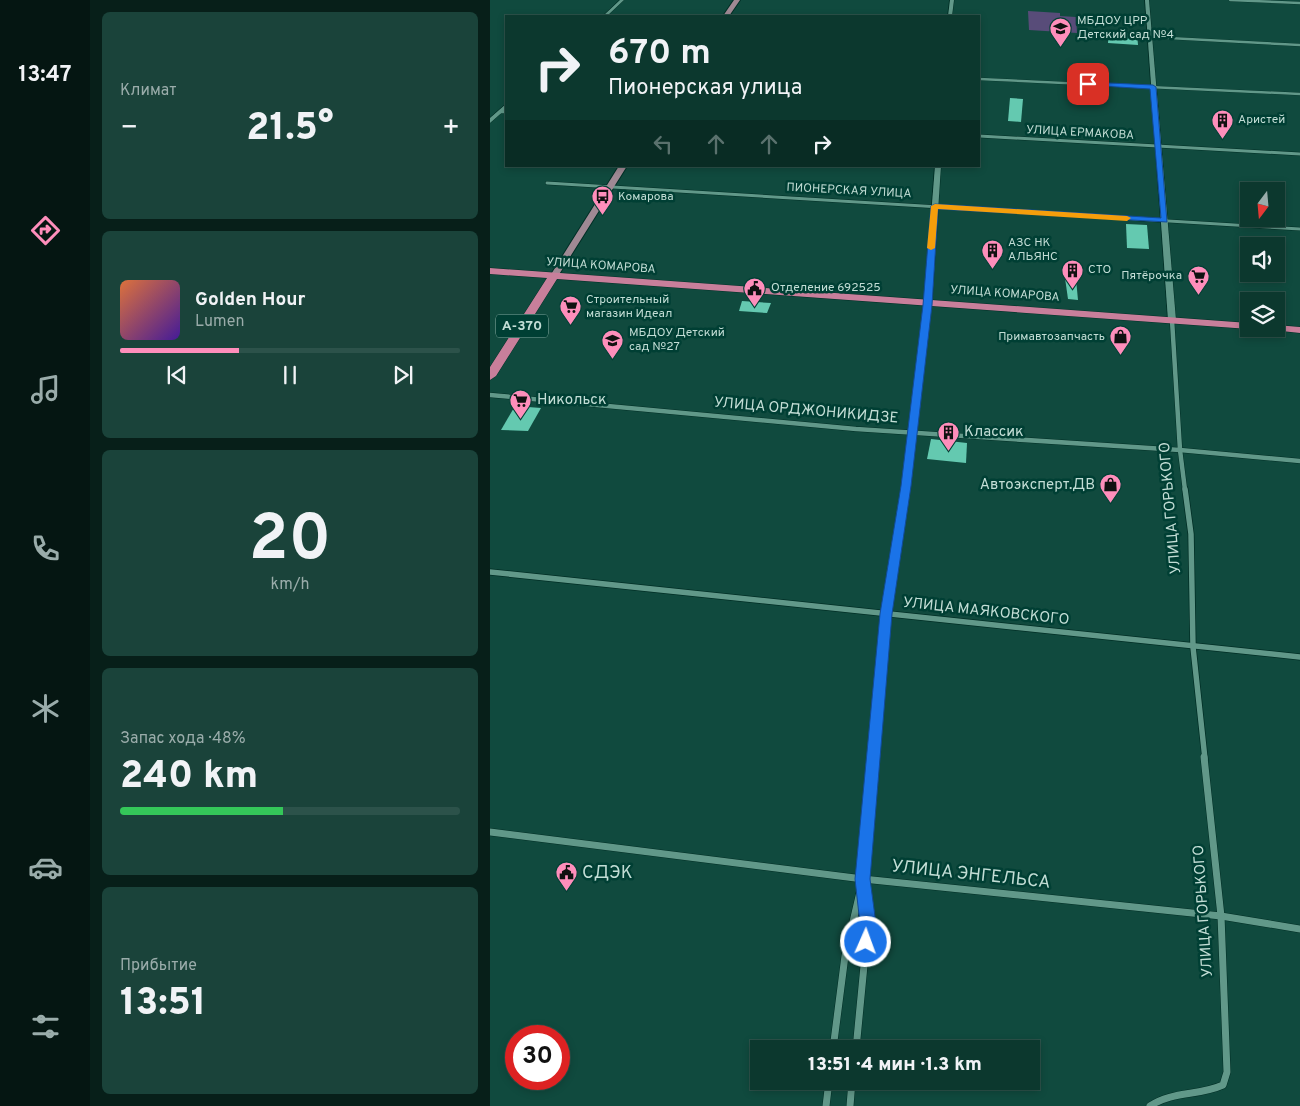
<!DOCTYPE html>
<html lang="ru">
<meta charset="utf-8">
<style>
:root{--surface:#0c382e;--page:#1a433a;--text:#f1f3f6;--muted:#9aacaa;--line:#2c524a;--accent:#fe8ebb}
body{margin:0;font-family:Overpass,sans-serif;background:var(--page);color:var(--text);height:100vh;display:flex;flex-direction:column;font-size:19px;white-space:nowrap}
*{box-sizing:border-box;margin:0}
p{font-size:16px;color:var(--muted)}
.icon{flex:none;width:28px;height:28px;fill:none;stroke:currentColor;stroke-width:2;stroke-linecap:round;stroke-linejoin:round}
.map{position:relative;flex:1;overflow:hidden}
.drawer{display:flex;flex-direction:column;gap:12px;padding:12px;background:#071f19;width:400px}
.drawer>*{flex:none}
.hud{position:absolute;left:15px;top:15px;width:475px;height:152px;border-radius:0px;box-shadow:0 2px 8px #0003,0 0 0 1px var(--line);background:#0c382e;color:var(--text);overflow:hidden}
.needle{width:32px;rotate:196deg}
.fabs{position:absolute;left:750px;top:182px;display:grid;gap:10px}
.fabs a{display:grid;place-items:center;width:45px;height:45px;border-radius:0px;background:var(--surface);box-shadow:0 2px 8px #0003,0 0 0 1px var(--line);font-size:25px}
.speed{position:absolute;left:15px;top:1025px;display:flex;gap:10px;font-size:25px;font-weight:700;text-align:center}
.speed>*{display:grid;place-content:center;width:65px;height:65px;border-radius:50%;background:var(--surface);box-shadow:0 2px 8px #0003,0 0 0 1px var(--line);line-height:1}
.speed .limit{border:8px solid #d22;background:#fff;color:#111}
.pin{position:absolute;display:grid;place-items:center;width:42px;height:42px;color:#fff;margin:-21px;border-radius:10px;box-shadow:0 2px 8px #0006}
.me{position:absolute;width:55px;margin:-28px;rotate:2deg;stroke-linejoin:round;filter:drop-shadow(0 0 4px #0008)}
.turn{display:flex;align-items:center;gap:18px;height:105px;padding:0 20px;font-size:22px}
.turn .icon{width:65px;height:65px;stroke-width:2.5}
.turn b{display:block;font-size:35px;line-height:42px}
.lanes{display:flex;align-items:center;height:48px;padding:0 20px;background:#0003;justify-content:center;gap:25px;direction:ltr}
.lanes .off{opacity:.35}
.big{font-size:38px;font-weight:800;line-height:1.1}
.drawer .widget{flex:1;display:flex;flex-direction:column;justify-content:center;gap:8px;min-width:0;padding:0 18px;border-radius:8px;background:var(--page)}
.drawer .dial{align-items:center;gap:0}
.dial b{font-size:65px;line-height:1}
.song{display:flex;align-items:center;gap:15px}
.cover{width:60px;height:60px;border-radius:8px;background:linear-gradient(135deg,hsl(20 70% 55%),hsl(260 70% 35%))}
.played{height:5px;border-radius:2px;background:linear-gradient(90deg,var(--accent) 35%,var(--line) 35%)}
.keys{display:flex;justify-content:space-around;direction:ltr}
.heat{display:flex;justify-content:space-between;align-items:center;font-size:28px;direction:ltr}
.charge{height:8px;border-radius:4px;background:linear-gradient(90deg,#34c759 48%,var(--line) 0)}
.trip{position:absolute;left:260px;top:1040px;width:290px;height:50px;border-radius:0px;background:var(--surface);box-shadow:0 2px 8px #0003,0 0 0 1px var(--line);font-weight:800;line-height:50px;text-align:center}
main{display:flex;flex:1;min-height:0}
.tabs{display:flex;flex-direction:column;width:90px;justify-content:space-around;align-items:center;background:#051612;color:var(--muted)}
.tabs .icon{width:35px;height:35px}
.tabs .selected{color:var(--accent)}
.tabs b{font-size:22px;color:var(--text)}
.map>svg:first-child{display:block}
.green{fill:#584c79}
.building{fill:#64c9b0}
.lines{fill:none;stroke-linecap:round;stroke-linejoin:round}
.street-far4-casing{stroke:#012e25;stroke-width:3}
.street-far3-casing{stroke:#012e25;stroke-width:4}
.street-far2-casing{stroke:#012e25;stroke-width:5.5}
.street-far1-casing{stroke:#012e25;stroke-width:7}
.street-casing{stroke:#012e25;stroke-width:8}
.secondary-casing{stroke:#012e25;stroke-width:1}
.primary-casing{stroke:#012e25;stroke-width:2}
.highway-casing{stroke:#012e25;stroke-width:1}
.street-far4{stroke:#619889;stroke-width:2.5}
.street-far3{stroke:#619889;stroke-width:3}
.street-far2{stroke:#619889;stroke-width:4.5}
.street-far1{stroke:#619889;stroke-width:5.5}
.street{stroke:#619889;stroke-width:7}
.secondary{fill:#619889;fill-rule:evenodd}
.primary{fill:#9f8994;fill-rule:evenodd}
.highway{fill:#c87f9b;fill-rule:evenodd}
.route{fill:#1a73e8;stroke:#114b97}
.slow{fill:#f59e0b}
.labels{text-anchor:middle;dominant-baseline:central;stroke-width:5;stroke-linejoin:round;paint-order:stroke}
.far-poi-label{font-size:12px;fill:#c2ddd5;stroke:#003f34;text-anchor:start}
.far-street-label{font-size:12px;fill:#c2ddd5;stroke:#003f34}
.shield{fill:#003f34;stroke:#88aea5;stroke-width:1}
.shield-label{font-size:14px;font-weight:bold;fill:#c2ddd5}
.poi-label{font-size:15px;fill:#c2ddd5;stroke:#003f34;text-anchor:start}
.street-label{font-size:15px;fill:#c2ddd5;stroke:#003f34}
.near-poi-label{font-size:18px;fill:#c2ddd5;stroke:#003f34;text-anchor:start}
.near-street-label{font-size:18px;fill:#c2ddd5;stroke:#003f34}
</style>
<main>
<nav class="tabs">
<b>13:47</b>
<svg class="icon selected" aria-label="directions" viewBox="0 0 24 24"><path d="M12 3l9 9-9 9-9-9zM9 14v-3h6M13 9l2 2-2 2"/></svg>
<svg class="icon" aria-label="music" viewBox="0 0 24 24"><path d="M9 18V5l10-2v13"/><circle cx="6" cy="18" r="3"/><circle cx="16" cy="16" r="3"/></svg>
<svg class="icon" aria-label="phone" viewBox="0 0 24 24"><path d="M5 4h4l2 5-3 2q2 4 5 5l2-3 5 2v4C11 20 4 13 5 4z"/></svg>
<svg class="icon" aria-label="climate" viewBox="0 0 24 24"><path d="M12 3v18M4 7l16 10M4 17L20 7"/></svg>
<svg class="icon" aria-label="car" viewBox="0 0 24 24"><path d="M5 17H2v-5l4-1 3-4h7l3 4 3 1v5h-3M9 17h6M6 11h13"/><circle cx="7" cy="17" r="2"/><circle cx="17" cy="17" r="2"/></svg>
<svg class="icon" aria-label="filters" viewBox="0 0 24 24"><path d="M4 7h16M4 17h16"/><circle cx="9" cy="7" r="2"/><circle cx="15" cy="17" r="2"/></svg>
</nav>
<section class="drawer">
<div class="widget"><p>Климат</p>
<div class="heat"><a>−</a><b class="big">21.5°</b><a>+</a></div>
</div>
<div class="widget">
<div class="song"><i class="cover"></i><div><b>Golden Hour</b><p>Lumen</p></div></div>
<div class="played"></div>
<div class="keys"><svg class="icon" aria-label="previous" viewBox="0 0 24 24"><path d="M18 5L8 12l10 7zM5 5v14"/></svg><svg class="icon" aria-label="pause" viewBox="0 0 24 24"><path d="M8 5v14M16 5v14"/></svg><svg class="icon" aria-label="next" viewBox="0 0 24 24"><path d="M6 5l10 7-10 7zM19 5v14"/></svg></div>
</div>
<div class="widget dial"><b>20</b><p>km/h</p></div>
<div class="widget"><p>Запас хода · 48%</p><b class="big">240 km</b><div class="charge"></div></div>
<div class="widget"><p>Прибытие</p><b class="big">13:51</b></div>
</section>
<div class="map">
<svg width="810" height="1106" viewBox="0 0 810 1106">
<rect width="100%" height="100%" fill="#104a3e"/>
<polygon class="green" points="538,11 570,13 570,16 586,17 587,33 539,30"/>
<g class="building">
<polygon points="619,32 647,34 648,45 618,43"/>
<polygon points="520,98 533,99 531,122 518,121"/>
<polygon points="636,224 657,225 659,249 637,248"/>
<polygon points="575,278 586,279 588,300 578,299"/>
<polygon points="252,301 281,303 277,313 249,311"/>
<polygon points="25,406 51,408 38,431 11,430"/>
<polygon points="441,439 477,443 476,463 437,459"/>
</g>
<g class="lines">
<defs>
<g id="street-far4">
<polyline points="740,0 810,3"/>
<polyline points="660,37 810,45"/>
<polyline points="489,79 810,94"/>
<polyline points="10,112 16,112"/>
</g>
<g id="street-far3">
<polyline points="489,136 810,154"/>
<polyline points="57,183 810,229"/>
</g>
<g id="street-far2">
<polyline points="682,320 690,450 695,490"/>
<polyline points="0,395 366,429 690,450 810,461"/>
<polyline points="415,490 438,303"/>
</g>
<g id="street-far1">
<polyline points="695,489 701,534 703,647 715,759"/>
<polyline points="0,572 810,657"/>
<polyline points="383,759 396,614 416,489"/>
</g>
<g id="street">
<polyline points="0,832 373,879 731,916 810,929"/>
<polyline points="343,1049 355,956 373,879 384,757"/>
<polyline points="366,1049 378,924 373,885"/>
<polyline points="336,1106 339,1081"/>
<polyline points="360,1106 362,1081"/>
<path d="M660,1106C682,1091 709,1096 733,1085L737,1072L731,916L714,757"/>
</g>
<g id="secondary">
<polygon points="130,0 134,0 117,16 113,16"/>
<polygon points="460,0 464,0 462,16 458,16"/>
<polygon points="655,0 659,0 686,320 682,322 678,320"/>
<polygon points="16,104 16,109 0,123 0,118"/>
<polygon points="445,166 451,166 442,303 438,305 434,303"/>
</g>
<g id="primary">
<polygon points="244,0 250,0 239,16 233,16"/>
<polygon points="129,166 137,166 68,276 67,278 61,278 60,276"/>
</g>
<g id="highway">
<polygon points="0,268 759,323 759,329 762,329 759,329 67,279 6,376 0,380 0,367 57,278 0,274"/>
<polygon points="786,325 810,327 810,333 782,330 781,329 786,329"/>
</g>
</defs>
<use href="#street-far4" class="street-far4-casing"/>
<use href="#street-far3" class="street-far3-casing"/>
<use href="#street-far2" class="street-far2-casing"/>
<use href="#street-far1" class="street-far1-casing"/>
<use href="#street" class="street-casing"/>
<use href="#secondary" class="secondary-casing"/>
<use href="#primary" class="primary-casing"/>
<use href="#highway" class="highway-casing"/>
<use href="#street-far4" class="street-far4"/>
<use href="#street-far3" class="street-far3"/>
<use href="#street-far2" class="street-far2"/>
<use href="#street-far1" class="street-far1"/>
<use href="#street" class="street"/>
<use href="#secondary" class="secondary"/>
<use href="#primary" class="primary"/>
<use href="#highway" class="highway"/>
</g>
<polygon class="route" points="598,82 663,85 666,87 677,222 448,209 442,305 421,486 402,614 380,879 386,924 382,948 376,950 370,948 368,942 370,924 365,879 390,614 411,486 433,305 441,206 445,204 671,218 660,89 596,85"/>
<polygon class="slow" points="445,204 637,216 641,218 637,221 448,209 445,248 441,250 437,248 441,206"/>
<defs>
<symbol id="school-pin" viewBox="-11 -11 22 30"><path d="M0 17L-7.5 6A9.5 9.5 0 1 1 7.5 6Z" fill="#fe8ebb" stroke="#003f34"/><path d="M0-5L7-2L0 1L-7-2ZM-4 1L0 2.5L4 1V4Q0 6-4 4Z" fill="#111"/></symbol>
<symbol id="building-pin" viewBox="-11 -11 22 30"><path d="M0 17L-7.5 6A9.5 9.5 0 1 1 7.5 6Z" fill="#fe8ebb" stroke="#003f34"/><path d="M-4-6H4V6H1V3H-1V6H-4ZM-2.5-4.3h1.7v1.8h-1.7ZM.8-4.3h1.7v1.8H.8ZM-2.5-1h1.7V.8h-1.7ZM.8-1h1.7V.8H.8Z" fill="#111"/></symbol>
<symbol id="bus-pin" viewBox="-11 -11 22 30"><path d="M0 17L-7.5 6A9.5 9.5 0 1 1 7.5 6Z" fill="#fe8ebb" stroke="#003f34"/><path d="M-5-6H5V4H4V6H2V4H-2V6H-4V4H-5ZM-3.5-4V0h7V-4ZM-3.5 1.2v1.5H-2V1.2ZM2 1.2v1.5H3.5V1.2Z" fill="#111"/></symbol>
<symbol id="supermarket-pin" viewBox="-11 -11 22 30"><path d="M0 17L-7.5 6A9.5 9.5 0 1 1 7.5 6Z" fill="#fe8ebb" stroke="#003f34"/><path d="M-6-5.5h2.5l.6 2H6L4.5 2H-2.5L-4.4-4H-6ZM-1.5 3.2a1.3 1.3 0 1 0 .1 0ZM3 3.2a1.3 1.3 0 1 0 .1 0Z" fill="#111"/></symbol>
<symbol id="civic-pin" viewBox="-11 -11 22 30"><path d="M0 17L-7.5 6A9.5 9.5 0 1 1 7.5 6Z" fill="#fe8ebb" stroke="#003f34"/><path d="M-.6-6.5H3V-4.5H.6V-3L4-1V1h2V6H-6V1h2V-1L-.6-3ZM-1.2 2.5V6h2.4V2.5Z" fill="#111"/></symbol>
<symbol id="shop-pin" viewBox="-11 -11 22 30"><path d="M0 17L-7.5 6A9.5 9.5 0 1 1 7.5 6Z" fill="#fe8ebb" stroke="#003f34"/><path d="M-5-2.5h2.3a2.7 3.5 0 0 1 5.4 0H5L5.5 6h-11ZM-1.5-2.5h3a1.5 2.3 0 0 0-3 0Z" fill="#111"/></symbol>
</defs>
<g fill-rule="evenodd">
<use href="#school-pin" x="558" y="16" width="25" height="34"/>
<use href="#building-pin" x="720" y="108" width="25" height="34"/>
<use href="#bus-pin" x="100" y="184" width="25" height="34"/>
<use href="#building-pin" x="490" y="238" width="25" height="34"/>
<use href="#building-pin" x="570" y="258" width="25" height="34"/>
<use href="#supermarket-pin" x="696" y="264" width="25" height="34"/>
<use href="#civic-pin" x="252" y="276" width="25" height="34"/>
<use href="#supermarket-pin" x="68" y="294" width="25" height="34"/>
<use href="#shop-pin" x="618" y="324" width="25" height="34"/>
<use href="#school-pin" x="110" y="328" width="25" height="34"/>
<use href="#supermarket-pin" x="18" y="388" width="25" height="34"/>
<use href="#building-pin" x="446" y="420" width="25" height="34"/>
<use href="#shop-pin" x="608" y="472" width="25" height="34"/>
<use href="#civic-pin" x="64" y="860" width="25" height="34"/>
</g>
<g class="labels">
<g class="far-poi-label">
<text x="587" y="21">МБДОУ ЦРР<tspan x="587" dy="14">Детский сад №4</tspan></text>
<text x="748" y="120">Аристей</text>
<text x="128" y="197">Комарова</text>
<text x="518" y="243">АЗС НК<tspan x="518" dy="14">АЛЬЯНС</tspan></text>
<text x="598" y="270">СТО</text>
<text x="692" y="276" text-anchor="end">Пятёрочка</text>
<text x="281" y="288">Отделение 692525</text>
<text x="96" y="300">Строительный<tspan x="96" dy="14">магазин Идеал</tspan></text>
<text x="139" y="333">МБДОУ Детский<tspan x="139" dy="14">сад №27</tspan></text>
<text x="615" y="337" text-anchor="end">Примавтозапчасть</text>
</g>
<g class="far-street-label">
<text transform="translate(590 133) rotate(3)">УЛИЦА ЕРМАКОВА</text>
<text transform="translate(359 191) rotate(3)">ПИОНЕРСКАЯ УЛИЦА</text>
<text transform="translate(111 266) rotate(4)">УЛИЦА КОМАРОВА</text>
<text transform="translate(515 294) rotate(4)">УЛИЦА КОМАРОВА</text>
</g>
<rect class="shield" x="6" y="314.5" width="52" height="23" rx="4"/>
<g class="shield-label">
<text x="32" y="326">А-370</text>
</g>
<g class="poi-label">
<text x="47" y="400">Никольск</text>
<text x="474" y="432">Классик</text>
<text x="605" y="485" text-anchor="end">Автоэксперт.ДВ</text>
</g>
<g class="street-label">
<text transform="translate(316 411) rotate(5)">УЛИЦА ОРДЖОНИКИДЗЕ</text>
<text transform="translate(681 508) rotate(-95)">УЛИЦА ГОРЬКОГО</text>
<text transform="translate(496 612) rotate(6)">УЛИЦА МАЯКОВСКОГО</text>
<text transform="translate(714 911) rotate(-94)">УЛИЦА ГОРЬКОГО</text>
</g>
<g class="near-poi-label">
<text x="92" y="873">СДЭК</text>
</g>
<g class="near-street-label">
<text transform="translate(481 875) rotate(6)">УЛИЦА ЭНГЕЛЬСА</text>
</g>
</g>
</svg>
<div class="fabs">
<a><svg class="needle" viewBox="-14 -14 28 28"><path d="M0-13l5 13h-10z" fill="#e53935"/><path d="M0 13l5-13h-10z" fill="#9aacaa"/></svg></a>
<a><svg class="icon" aria-label="sound" viewBox="0 0 24 24"><path d="M4 9h4l5-4v14l-5-4H4zM17 9q2 3 0 6"/></svg></a>
<a><svg class="icon" aria-label="layers" viewBox="0 0 24 24"><path d="M12 4l9 5-9 5-9-5zM3 14l9 5 9-5"/></svg></a>
</div>
<div class="speed"><div class="limit">30</div></div>
<div class="pin" style="left:598px;top:84px;background:#d93025"><svg class="icon" aria-label="arrive" viewBox="0 0 24 24"><path d="M6 21V4h12l-3 4 3 4H6"/></svg></div>
<svg class="me" style="left:376px;top:942px" viewBox="-20 -20 40 40"><circle r="17" fill="#1a73e8" stroke="#fff" stroke-width="3"/><path d="M0-11L8 9 0 5-8 9z" fill="#fff"/></svg>
<div class="trip">13:51 · 4 мин · 1.3 km</div>
<div class="hud">
<div class="turn"><svg class="icon" aria-label="right" viewBox="0 0 24 24"><path d="M7 20v-9h11M14 6l5 5-5 5"/></svg><div><b>670 m</b>Пионерская улица</div></div>
<div class="lanes"><svg class="icon off" aria-label="left" viewBox="0 0 24 24"><path d="M17 20v-9H6M10 6l-5 5 5 5"/></svg><svg class="icon off" aria-label="ahead" viewBox="0 0 24 24"><path d="M12 20V5M6 11l6-6 6 6"/></svg><svg class="icon off" aria-label="ahead" viewBox="0 0 24 24"><path d="M12 20V5M6 11l6-6 6 6"/></svg><svg class="icon" aria-label="right" viewBox="0 0 24 24"><path d="M7 20v-9h11M14 6l5 5-5 5"/></svg></div>
</div>
</div>
</main>
